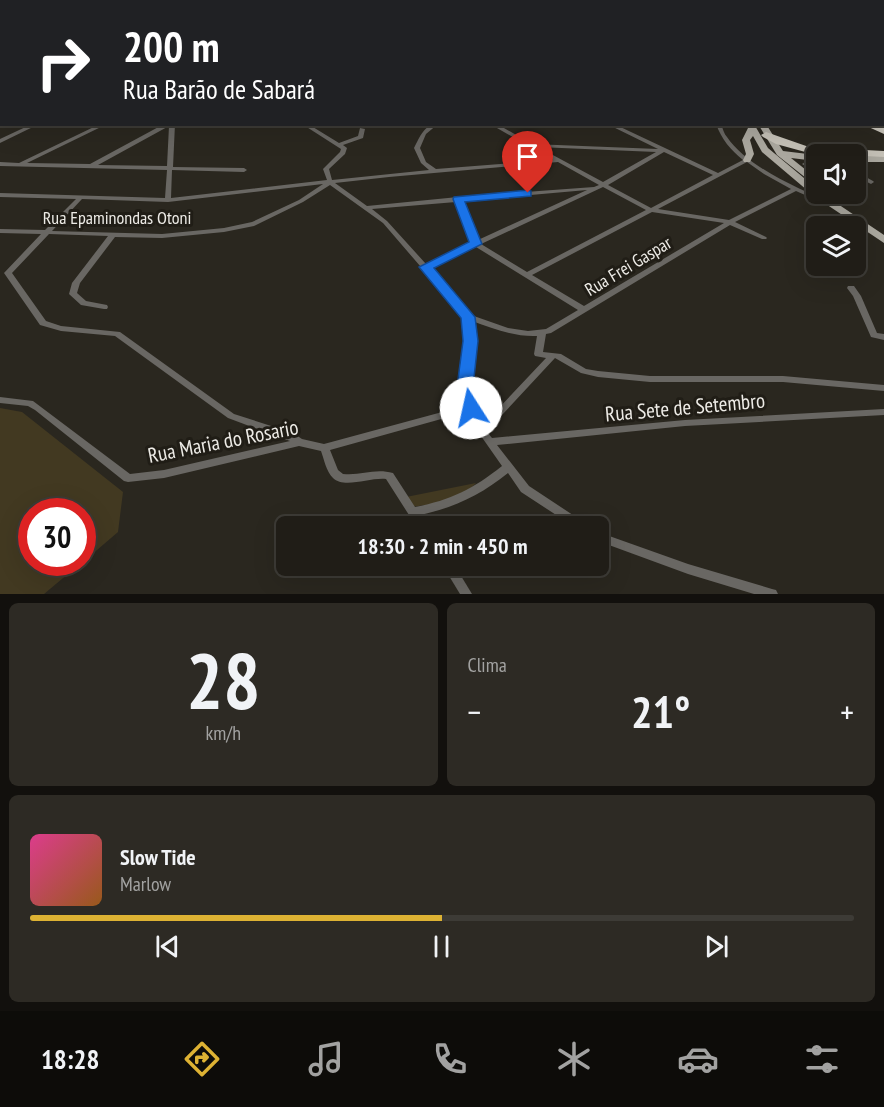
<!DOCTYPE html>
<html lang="pt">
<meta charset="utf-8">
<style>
:root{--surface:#201d17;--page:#2d2a24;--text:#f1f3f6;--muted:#a2a2a1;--line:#3d3b36;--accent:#ddb233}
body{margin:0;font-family:"PT Sans Narrow",sans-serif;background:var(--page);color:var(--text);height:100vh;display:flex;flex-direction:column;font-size:22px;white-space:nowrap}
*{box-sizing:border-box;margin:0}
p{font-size:20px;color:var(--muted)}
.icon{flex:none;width:33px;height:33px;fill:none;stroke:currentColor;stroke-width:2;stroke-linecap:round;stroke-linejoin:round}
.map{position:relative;height:594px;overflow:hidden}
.drawer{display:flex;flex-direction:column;gap:9px;padding:9px;background:#12100d;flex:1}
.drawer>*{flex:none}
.top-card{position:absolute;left:0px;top:0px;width:885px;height:126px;box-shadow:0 6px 24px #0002,0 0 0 2px var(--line);background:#202124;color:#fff;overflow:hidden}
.fabs{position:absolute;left:806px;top:144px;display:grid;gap:12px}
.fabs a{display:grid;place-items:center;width:60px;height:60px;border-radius:9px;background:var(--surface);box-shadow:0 6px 24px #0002,0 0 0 2px var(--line);font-size:30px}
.speed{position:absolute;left:18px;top:498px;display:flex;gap:12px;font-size:30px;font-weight:700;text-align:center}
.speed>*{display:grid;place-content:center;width:78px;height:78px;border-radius:50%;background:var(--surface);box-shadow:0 6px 24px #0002,0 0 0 2px var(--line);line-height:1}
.speed .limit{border:9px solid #d22;background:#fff;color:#111}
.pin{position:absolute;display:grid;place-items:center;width:51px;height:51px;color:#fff;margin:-62px -26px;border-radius:50% 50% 50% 0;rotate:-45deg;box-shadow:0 0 6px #0007}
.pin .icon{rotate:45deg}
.me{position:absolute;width:66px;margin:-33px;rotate:350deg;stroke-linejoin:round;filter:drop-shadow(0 0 4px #0008)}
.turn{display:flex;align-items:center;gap:21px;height:126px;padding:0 24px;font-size:27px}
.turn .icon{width:78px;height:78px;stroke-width:2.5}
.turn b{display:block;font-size:42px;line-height:51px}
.big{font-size:45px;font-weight:800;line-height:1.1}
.drawer .tile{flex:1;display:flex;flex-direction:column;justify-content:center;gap:9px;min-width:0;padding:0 21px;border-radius:9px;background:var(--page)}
.drawer .dial{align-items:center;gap:0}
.dial b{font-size:78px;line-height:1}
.song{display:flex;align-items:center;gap:18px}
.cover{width:72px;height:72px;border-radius:9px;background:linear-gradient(135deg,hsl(330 70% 55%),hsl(30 70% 35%))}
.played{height:6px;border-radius:3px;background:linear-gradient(90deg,var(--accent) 50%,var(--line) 50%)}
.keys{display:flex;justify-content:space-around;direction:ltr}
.heat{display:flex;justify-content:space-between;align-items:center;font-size:33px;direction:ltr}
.drawer .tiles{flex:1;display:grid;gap:9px;grid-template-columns:1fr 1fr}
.tile:last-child{grid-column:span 2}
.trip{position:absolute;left:276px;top:516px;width:333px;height:60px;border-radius:9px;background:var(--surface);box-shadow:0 6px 24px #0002,0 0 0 2px var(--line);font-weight:800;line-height:60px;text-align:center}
.tabs{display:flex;height:96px;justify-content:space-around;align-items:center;background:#0d0c09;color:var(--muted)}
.tabs .icon{width:42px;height:42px}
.tabs .selected{color:var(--accent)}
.tabs b{font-size:27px;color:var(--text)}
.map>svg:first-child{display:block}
.green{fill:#423921}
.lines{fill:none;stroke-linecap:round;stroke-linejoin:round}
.river{fill:#5b4c27;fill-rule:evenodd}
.street{fill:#696763;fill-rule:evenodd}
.secondary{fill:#8e8c85;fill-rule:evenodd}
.primary{fill:#aba89f;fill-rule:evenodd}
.highway{fill:#c5c1b7;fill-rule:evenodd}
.rail-casing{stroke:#aba8a2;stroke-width:3}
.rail{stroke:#201d16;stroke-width:1.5;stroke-dasharray:4;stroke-linecap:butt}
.route{fill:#1a73e8;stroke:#114b97;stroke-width:1.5}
.labels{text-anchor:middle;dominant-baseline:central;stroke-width:6;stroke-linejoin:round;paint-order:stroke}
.street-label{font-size:18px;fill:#edebe6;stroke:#201d16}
.near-street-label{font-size:21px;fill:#edebe6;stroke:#201d16}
</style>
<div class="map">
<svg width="884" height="594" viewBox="0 0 884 594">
<rect width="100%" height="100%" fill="#2a271f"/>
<g class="green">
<polygon points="0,408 22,412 123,492 118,532 83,562 82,512 32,512 32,562 81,563 44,594 0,594"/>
<path d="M476,483C460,502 433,504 410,507L406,497Z"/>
</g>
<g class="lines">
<polygon class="river" points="522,0 521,2 510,2"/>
<g class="street">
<polygon points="99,0 104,0 101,2 96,2"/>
<polygon points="141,0 146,0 143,2 138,2"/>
<polygon points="223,0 228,0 226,2 221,2"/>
<polygon points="305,0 318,2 309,2"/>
<polygon points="326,0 331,0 328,2 323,2"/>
<polygon points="354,0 362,2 357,2"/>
<polygon points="403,0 408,0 405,2 399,2"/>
<polygon points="429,0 457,0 455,1 431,1"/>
<polygon points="482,0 490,2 485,2"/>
<polygon points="579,0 580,2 577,2"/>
<rect x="0" y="76" width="2" height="2"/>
<rect x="0" y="88" width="2" height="3"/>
<rect x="0" y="112" width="2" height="3"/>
<polygon points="32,124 39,124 0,143 0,139"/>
<path d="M100,124H107L27,163L90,164L164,124H175L173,167L244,168L247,170L244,172L172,170L171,198L327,180L323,169L340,152L341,149L302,124H308L339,143L358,136L360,128L365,129L363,138L343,145L347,148L345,154L329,169L332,180L429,170L421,163L414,148C420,137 424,124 438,124L426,134L420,148L426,162L436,169L553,160L490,124H497L532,144L658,149L607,124H614L718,173L743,160C730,149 722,140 716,124H721C723,129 724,134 727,137C747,167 801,190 834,204V206H830L796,191L735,222L766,237L767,238L766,239H762L730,225L551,333L546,334L543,352L561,354L586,369L598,371L650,376H783L884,385V391L783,382H650L598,377L581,373L555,358L502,415L484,422L488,433L492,438L685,420L884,409V415L685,426L497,445L529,486L585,523L586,526H573L521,492L508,473C481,495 453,508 420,515L426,526H416L386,479C371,477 344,489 333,478C326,471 324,459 321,451L299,446L164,478L128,482L124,481L35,410L28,406L0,403V397L33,401L130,474L164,470L290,441L228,418L115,336L61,331L40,325L4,273L41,234L0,233V229L45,230L76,199L0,197V193L165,198L167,170L0,166V162L19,163ZM169,126L167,166L98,165ZM538,147L656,152L603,182ZM664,152L713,175L651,208L608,185ZM558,162L599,185L594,187L458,197L367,206L335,183L389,177ZM747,162L764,174L791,189L729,220L658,209ZM323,184L299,200L252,222L224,228L162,234L52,231L82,199L168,202ZM330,185L383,223L464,317L467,341L461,387L468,405L324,444L302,439L293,433L234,414L120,332L61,326L46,321L12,273L49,234L108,236L72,283L69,294L81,305L104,309H107L108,307L107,305L86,301L77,293L80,283L115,237L162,238L224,232L254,226L303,202ZM603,187L646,210L527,272L481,244ZM587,190L478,240L462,201ZM456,202L472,243L426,264L387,221L372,209ZM652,212L724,223L584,306L532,275ZM476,247L578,310L546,329L528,331L508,328L471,315L429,268ZM472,321C494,329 515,337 537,336L534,354L535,356L546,358L496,411L481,416L469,387L475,341ZM470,411L481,436L502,466C473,489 451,500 415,507L393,473C374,468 361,476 343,474L338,470L330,450Z"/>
<polygon points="816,161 816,165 805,166 802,164 805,162"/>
<polygon points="855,171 873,181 874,182 871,184 869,183 855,175"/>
<polygon points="848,286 854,286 861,296 877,333 884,334 884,340 871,337 853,296 847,288"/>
<polygon points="598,532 688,564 772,589 776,590 778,594 754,594 688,574 598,541"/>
<polygon points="443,566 455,566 472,594 460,594"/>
</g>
<g class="secondary">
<polygon points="181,0 187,0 178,2"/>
<rect x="0" y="6" width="2" height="2"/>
<polygon points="0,24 2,24 0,28"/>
<rect x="0" y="45" width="2" height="4"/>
</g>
<g class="primary">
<polygon points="746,124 754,124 768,148 816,188 816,194 823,194 884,235 884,243 814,196 762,152 753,136 750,140 754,154 750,162 744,162 743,160 746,154 742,140 748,128"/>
<polygon points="758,124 766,124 783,151 816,155 816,161 791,158 816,178 816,186 777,155"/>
<rect x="855" y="156" width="29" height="6"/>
</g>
<g class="highway">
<rect x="730" y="0" width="6" height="2"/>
<rect x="0" y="33" width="2" height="4"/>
<polygon points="862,124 876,124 884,128 884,134"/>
<polygon points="766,132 809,147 884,151 884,157 809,153 776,144 763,137 761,135"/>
</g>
<defs>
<polyline id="rail" points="336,2 340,0"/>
</defs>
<use href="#rail" class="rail-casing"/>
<use href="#rail" class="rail"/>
</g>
<polygon class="route" points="528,190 531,191 531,196 465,202 482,244 434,268 475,317 478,341 473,387 480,408 471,413 463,408 457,387 463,341 461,318 419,267 469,242 453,199 454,197"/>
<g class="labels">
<g class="street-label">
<text x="117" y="217">Rua Epaminondas Otoni</text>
<text transform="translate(628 266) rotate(-31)">Rua Frei Gaspar</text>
</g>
<g class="near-street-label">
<text transform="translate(685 407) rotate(-5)">Rua Sete de Setembro</text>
<text transform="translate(223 441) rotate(-11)">Rua Maria do Rosario</text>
</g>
</g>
</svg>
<div class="fabs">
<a><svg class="icon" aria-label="sound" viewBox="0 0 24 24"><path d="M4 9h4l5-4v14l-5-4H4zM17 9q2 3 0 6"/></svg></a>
<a><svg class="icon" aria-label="layers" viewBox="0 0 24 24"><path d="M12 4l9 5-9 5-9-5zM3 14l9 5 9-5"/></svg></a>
</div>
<div class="speed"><div class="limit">30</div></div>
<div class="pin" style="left:528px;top:193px;background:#d93025"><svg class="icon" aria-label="arrive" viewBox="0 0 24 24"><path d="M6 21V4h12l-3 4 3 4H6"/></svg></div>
<svg class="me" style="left:471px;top:408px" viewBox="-20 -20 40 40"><circle r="19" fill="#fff"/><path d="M0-13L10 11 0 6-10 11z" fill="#1a73e8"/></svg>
<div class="trip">18:30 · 2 min · 450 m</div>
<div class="top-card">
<div class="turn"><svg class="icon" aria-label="right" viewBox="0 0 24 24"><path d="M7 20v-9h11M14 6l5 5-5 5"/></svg><div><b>200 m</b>Rua Barão de Sabará</div></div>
</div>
</div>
<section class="drawer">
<div class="tiles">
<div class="tile dial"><b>28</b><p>km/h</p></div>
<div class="tile"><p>Clima</p>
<div class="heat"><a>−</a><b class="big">21°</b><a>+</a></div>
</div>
<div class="tile">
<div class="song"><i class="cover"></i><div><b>Slow Tide</b><p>Marlow</p></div></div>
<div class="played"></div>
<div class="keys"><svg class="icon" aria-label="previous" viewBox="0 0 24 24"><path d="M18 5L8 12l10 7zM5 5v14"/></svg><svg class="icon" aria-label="pause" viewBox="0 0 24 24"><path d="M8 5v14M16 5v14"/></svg><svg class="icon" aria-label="next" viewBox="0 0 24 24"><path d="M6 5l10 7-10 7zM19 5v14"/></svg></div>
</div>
</div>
</section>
<nav class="tabs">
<b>18:28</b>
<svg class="icon selected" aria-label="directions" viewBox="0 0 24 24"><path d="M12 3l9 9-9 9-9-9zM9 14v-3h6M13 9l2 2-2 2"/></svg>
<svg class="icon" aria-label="music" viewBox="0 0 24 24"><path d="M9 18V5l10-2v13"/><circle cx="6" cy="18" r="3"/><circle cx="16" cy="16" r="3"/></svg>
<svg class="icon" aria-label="phone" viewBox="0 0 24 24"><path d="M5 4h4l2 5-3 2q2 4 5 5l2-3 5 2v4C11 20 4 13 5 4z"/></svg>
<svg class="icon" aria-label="climate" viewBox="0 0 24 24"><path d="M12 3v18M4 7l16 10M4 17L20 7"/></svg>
<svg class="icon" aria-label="car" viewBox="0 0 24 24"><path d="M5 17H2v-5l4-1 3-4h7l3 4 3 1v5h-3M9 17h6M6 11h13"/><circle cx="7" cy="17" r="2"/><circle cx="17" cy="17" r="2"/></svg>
<svg class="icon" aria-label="filters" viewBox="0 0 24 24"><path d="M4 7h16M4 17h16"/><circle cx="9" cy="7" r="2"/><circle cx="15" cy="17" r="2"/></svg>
</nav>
